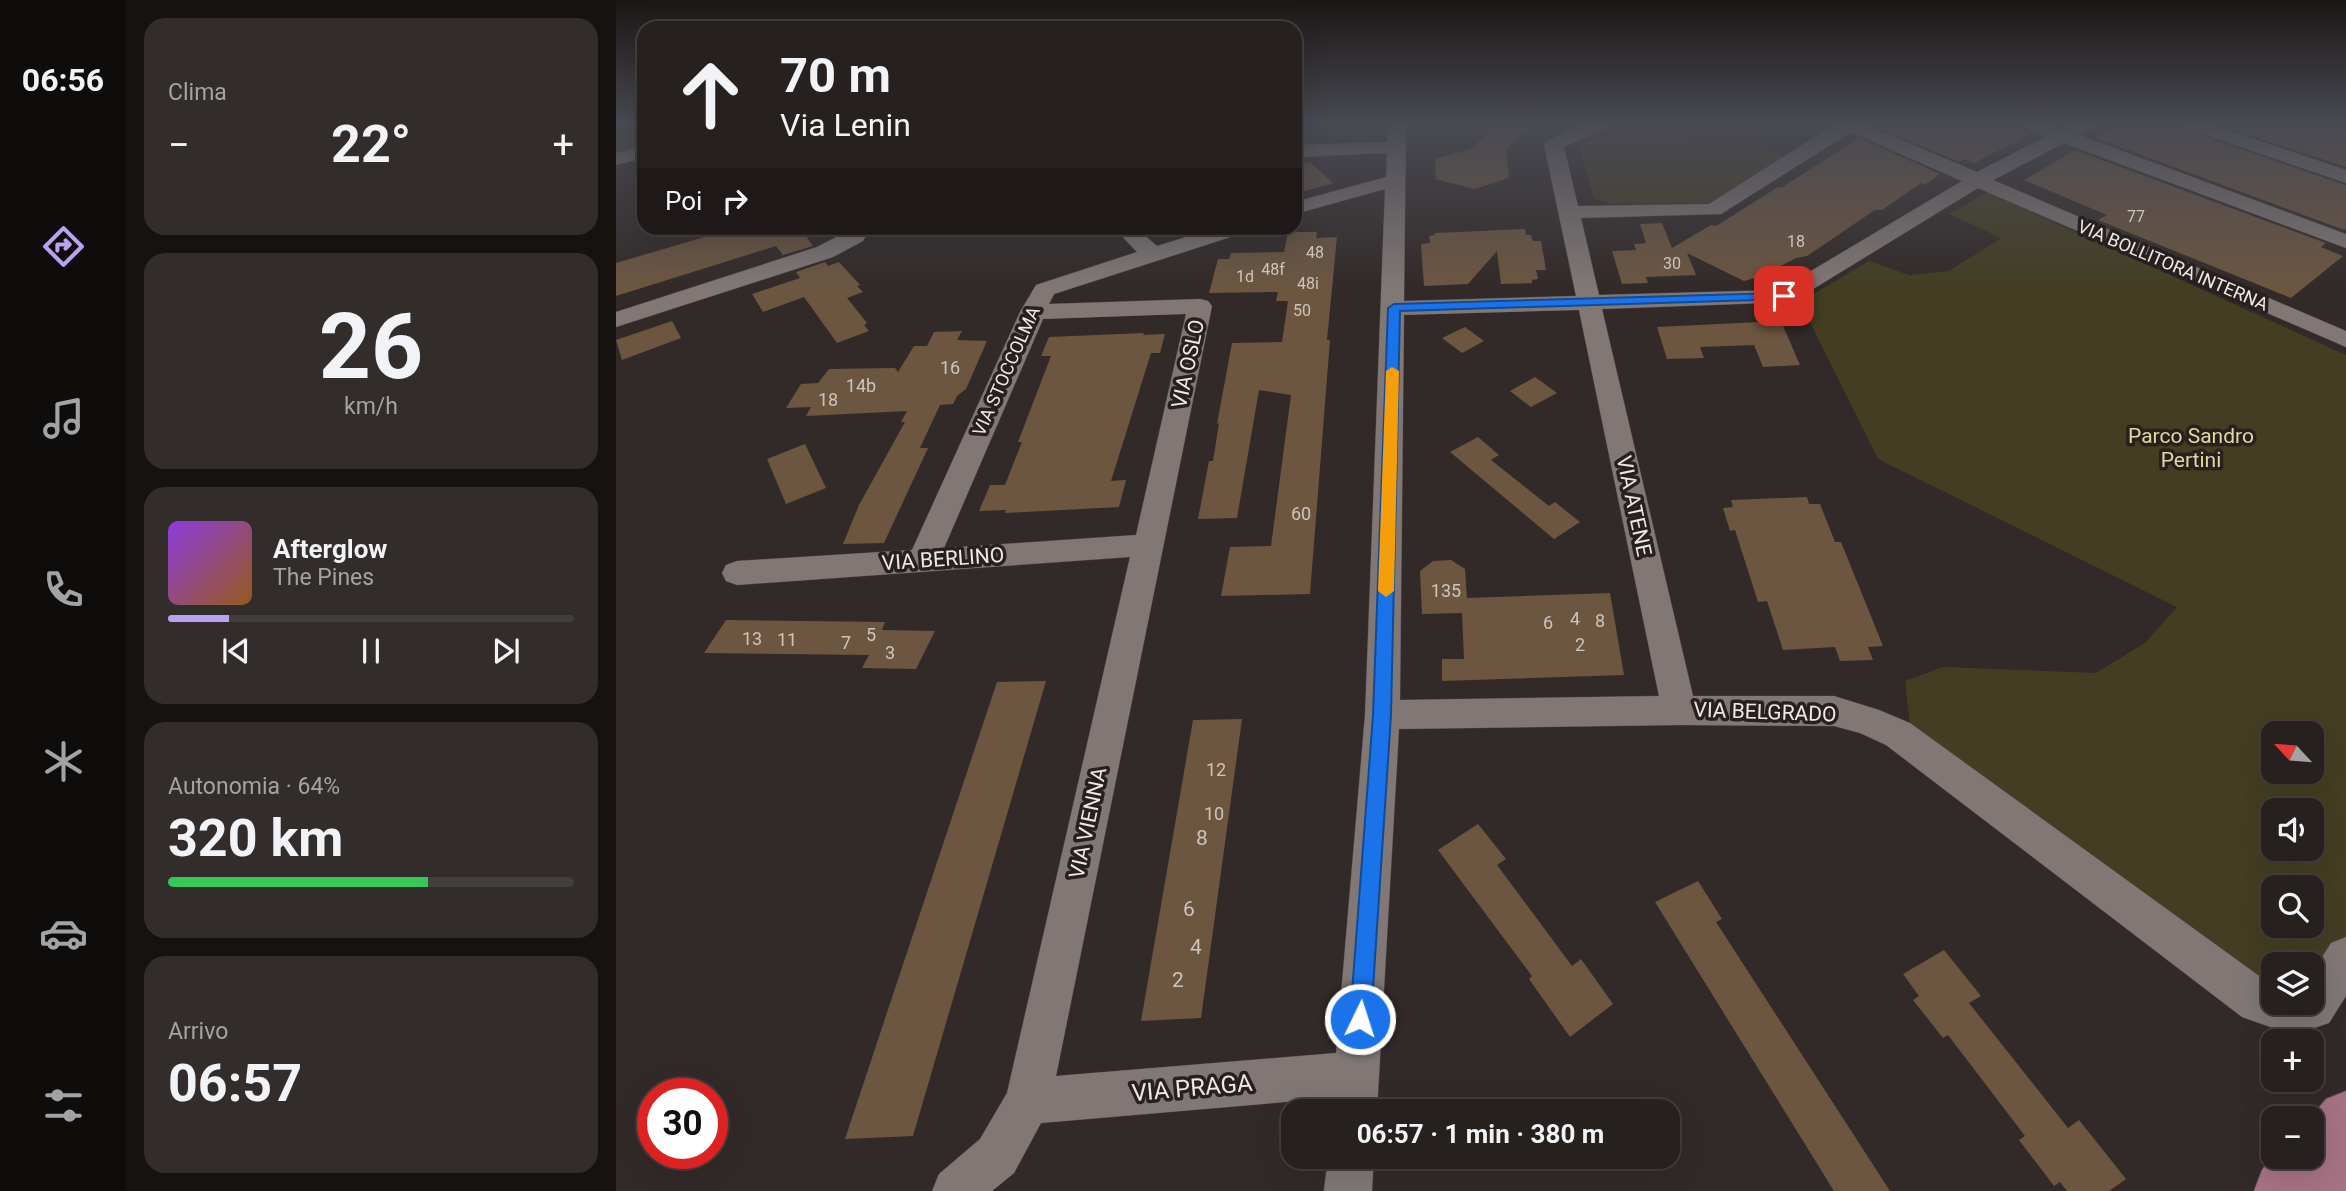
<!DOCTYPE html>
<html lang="it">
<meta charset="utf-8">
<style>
:root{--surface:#26201e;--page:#322d2b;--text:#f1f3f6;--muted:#a4a3a4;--line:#423e3c;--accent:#bca0f2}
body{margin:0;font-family:Roboto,sans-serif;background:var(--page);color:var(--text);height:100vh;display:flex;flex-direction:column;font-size:26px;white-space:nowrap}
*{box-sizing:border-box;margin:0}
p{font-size:23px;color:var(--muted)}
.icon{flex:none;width:38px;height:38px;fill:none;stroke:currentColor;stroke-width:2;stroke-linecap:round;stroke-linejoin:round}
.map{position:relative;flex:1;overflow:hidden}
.side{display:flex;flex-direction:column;gap:18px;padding:18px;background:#151210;width:490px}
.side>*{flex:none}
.banner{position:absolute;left:21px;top:21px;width:665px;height:214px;border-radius:21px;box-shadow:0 7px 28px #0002,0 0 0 2px var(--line);background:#26201e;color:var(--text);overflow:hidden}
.needle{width:46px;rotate:296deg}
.fabs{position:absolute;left:1645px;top:721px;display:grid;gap:14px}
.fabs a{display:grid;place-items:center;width:63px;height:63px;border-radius:14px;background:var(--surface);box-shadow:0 7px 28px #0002,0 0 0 2px var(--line);font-size:35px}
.speed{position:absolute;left:21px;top:1078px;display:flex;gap:14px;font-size:35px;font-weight:700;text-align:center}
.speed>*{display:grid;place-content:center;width:91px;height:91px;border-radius:50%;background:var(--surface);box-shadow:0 7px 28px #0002,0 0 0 2px var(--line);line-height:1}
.speed .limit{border:10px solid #d22;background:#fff;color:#111}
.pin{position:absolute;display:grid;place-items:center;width:60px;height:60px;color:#fff;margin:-30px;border-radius:14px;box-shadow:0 4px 10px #0006}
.me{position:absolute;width:77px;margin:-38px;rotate:4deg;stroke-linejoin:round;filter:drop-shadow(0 0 5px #0008)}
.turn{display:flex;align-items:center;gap:24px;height:147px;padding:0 28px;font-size:32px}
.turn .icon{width:91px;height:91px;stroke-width:2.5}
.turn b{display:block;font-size:49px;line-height:60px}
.then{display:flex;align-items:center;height:66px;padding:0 28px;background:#0003;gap:14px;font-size:26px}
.big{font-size:52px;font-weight:700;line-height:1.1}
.side .tile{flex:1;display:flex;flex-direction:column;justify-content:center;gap:10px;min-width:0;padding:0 24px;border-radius:21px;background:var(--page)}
.side .dial{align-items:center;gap:0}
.dial b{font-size:91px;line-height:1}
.song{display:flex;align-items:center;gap:21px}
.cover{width:84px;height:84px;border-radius:10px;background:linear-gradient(135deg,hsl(270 70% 55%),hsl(30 70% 35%))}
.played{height:7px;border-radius:4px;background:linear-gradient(90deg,var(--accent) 15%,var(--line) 15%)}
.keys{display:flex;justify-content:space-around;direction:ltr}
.heat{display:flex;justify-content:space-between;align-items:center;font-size:38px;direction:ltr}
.charge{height:10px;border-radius:5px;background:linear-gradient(90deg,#34c759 64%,var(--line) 0)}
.trip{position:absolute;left:665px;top:1099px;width:399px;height:70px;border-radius:21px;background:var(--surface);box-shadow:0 7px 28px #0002,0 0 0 2px var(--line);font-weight:700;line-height:70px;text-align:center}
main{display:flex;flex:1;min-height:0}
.dock{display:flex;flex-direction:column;width:126px;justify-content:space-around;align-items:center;background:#0f0d0c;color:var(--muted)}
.dock .icon{width:49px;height:49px}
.dock .active{color:var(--accent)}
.dock b{font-size:32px;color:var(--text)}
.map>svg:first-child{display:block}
.green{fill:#433e22;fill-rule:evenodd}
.building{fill:#6c5640}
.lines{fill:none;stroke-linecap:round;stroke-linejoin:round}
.minor-casing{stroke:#4c4544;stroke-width:1}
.major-casing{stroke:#4c4544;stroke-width:2}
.minor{fill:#817876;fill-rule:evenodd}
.major{fill:#a67283;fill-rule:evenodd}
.route{fill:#1a73e8;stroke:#114b97;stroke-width:2}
.slow{fill:#f59e0b}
.labels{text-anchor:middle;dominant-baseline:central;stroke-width:7;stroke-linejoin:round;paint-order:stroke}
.far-number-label{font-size:16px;fill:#cdc4bd}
.far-street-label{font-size:18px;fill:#ede8e7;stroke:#28201f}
.number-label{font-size:18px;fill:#cdc4bd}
.street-label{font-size:21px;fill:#ede8e7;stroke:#28201f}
.park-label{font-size:21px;fill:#e2d89f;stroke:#28201f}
.near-number-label{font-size:21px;fill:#cdc4bd}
.near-street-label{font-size:24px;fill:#ede8e7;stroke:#28201f}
</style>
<main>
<nav class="dock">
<b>06:56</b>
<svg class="icon active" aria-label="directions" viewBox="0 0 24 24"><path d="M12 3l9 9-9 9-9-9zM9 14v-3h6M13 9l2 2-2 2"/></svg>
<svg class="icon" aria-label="music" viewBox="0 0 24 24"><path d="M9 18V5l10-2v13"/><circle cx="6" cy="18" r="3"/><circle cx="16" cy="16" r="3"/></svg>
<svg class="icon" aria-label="phone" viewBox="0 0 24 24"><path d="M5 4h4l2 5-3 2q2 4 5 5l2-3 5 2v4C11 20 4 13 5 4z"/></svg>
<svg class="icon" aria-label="climate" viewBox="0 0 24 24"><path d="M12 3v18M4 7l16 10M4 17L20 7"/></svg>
<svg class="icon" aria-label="car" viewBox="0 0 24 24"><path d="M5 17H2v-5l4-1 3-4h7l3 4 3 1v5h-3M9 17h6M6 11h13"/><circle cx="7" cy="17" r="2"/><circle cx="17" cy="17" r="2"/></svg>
<svg class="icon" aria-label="filters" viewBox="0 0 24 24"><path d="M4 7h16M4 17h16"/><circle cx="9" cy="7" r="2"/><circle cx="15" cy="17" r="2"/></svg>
</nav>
<section class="side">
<div class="tile"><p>Clima</p>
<div class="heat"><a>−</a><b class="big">22°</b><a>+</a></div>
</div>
<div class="tile dial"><b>26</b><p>km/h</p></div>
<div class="tile">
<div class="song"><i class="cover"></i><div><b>Afterglow</b><p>The Pines</p></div></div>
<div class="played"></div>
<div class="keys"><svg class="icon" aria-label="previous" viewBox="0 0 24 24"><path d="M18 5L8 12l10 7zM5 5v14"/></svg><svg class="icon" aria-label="pause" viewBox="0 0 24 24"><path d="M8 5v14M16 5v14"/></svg><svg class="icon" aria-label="next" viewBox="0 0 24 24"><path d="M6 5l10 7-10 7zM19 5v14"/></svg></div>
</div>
<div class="tile"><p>Autonomia · 64%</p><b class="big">320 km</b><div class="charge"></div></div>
<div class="tile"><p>Arrivo</p><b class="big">06:57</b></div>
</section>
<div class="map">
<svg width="1730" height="1191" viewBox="0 0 1730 1191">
<rect width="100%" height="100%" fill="#322a28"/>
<g class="green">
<polygon points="0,123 28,123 28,145 0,152"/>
<polygon points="1017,123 1045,136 1081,140 1131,140 1171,158 1093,203 995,204 978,199 963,145"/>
<path d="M1371,192L1730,355V938L1696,994V964H1657V993L1650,991L1295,734L1289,681L1327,667L1480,673L1529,643L1561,607L1262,459L1184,302L1253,261L1293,275L1333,271L1385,238L1333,214ZM1657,733H1696V772H1657ZM1657,810H1696V849H1657ZM1657,887H1696V926H1657Z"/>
</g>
<g class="building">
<polygon points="886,123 921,123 890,149 893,178 858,189 820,179 819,159 854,149"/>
<polygon points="1267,123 1386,123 1415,134 1358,163 1348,159 1343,162 1261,127"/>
<polygon points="1509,123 1562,123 1566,129 1730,185 1730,229 1728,230 1480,138"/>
<polygon points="1598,123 1706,123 1730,131 1730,167"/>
<polygon points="1243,138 1324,174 1309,185 1305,183 1266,210 1259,210 1191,256 1180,258 1146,276 1128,281 1071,253 1080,275 1030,277 1032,283 1006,284 996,251 1020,250 1018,244 1030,243 1024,224 1046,223 1056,248 1095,225 1100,226 1162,187 1165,188"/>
<polygon points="1459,150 1710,243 1705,247 1727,256 1675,298 1482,220 1491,215 1408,180"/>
<polygon points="694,162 717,183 679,194 679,167"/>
<polygon points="119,228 203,228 204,232 190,236 197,246 167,255 160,246 0,296 0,263"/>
<polygon points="909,229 910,235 915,235 917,241 925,241 930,270 920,270 922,279 916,280 916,283 885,284 881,251 852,284 808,286 805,244 814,243 813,236 819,235 819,233"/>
<polygon points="672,232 701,232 700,238 721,237 711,340 714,340 694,594 605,596 614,547 655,546 675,395 643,390 621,518 582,519 593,461 597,461 603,423 601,424 616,343 666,342 672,301 660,301 662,292 593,293 602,259 613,259 615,253 668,252"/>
<polygon points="209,262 212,266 223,262 244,285 241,286 247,292 231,298 251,323 248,325 253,331 221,343 188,297 147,312 136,294 184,278 180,272"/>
<polygon points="56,321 65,338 6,360 0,340"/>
<polygon points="1165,321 1184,365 1147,367 1138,345 1084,347 1088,358 1051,359 1041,327"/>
<polygon points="849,327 868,341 846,353 826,338"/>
<polygon points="346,331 341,340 371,341 350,389 341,396 337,404 324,405 304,448 312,448 268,543 227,544 243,505 289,422 285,422 291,411 190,416 195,407 170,408 185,384 202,383 213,369 279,368 282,372 298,346 311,346 318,332"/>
<polygon points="528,333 527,335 549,334 544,353 535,353 495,481 510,480 503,507 389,513 390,510 363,511 374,485 389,485 406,442 402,442 435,356 425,356 433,337"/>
<polygon points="919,377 941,393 915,407 894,391"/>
<polygon points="862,437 883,455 875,460 933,506 939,502 964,522 938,539 834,452"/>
<polygon points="189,444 210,488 170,504 151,459"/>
<polygon points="1191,497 1193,504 1204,504 1219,542 1225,542 1267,646 1252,647 1257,660 1224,661 1219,647 1167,650 1151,601 1142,602 1119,530 1114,531 1107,508 1117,507 1115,500"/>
<polygon points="835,560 849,569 851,598 994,593 1008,675 826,681 826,659 848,659 846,613 806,614 804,571 817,561"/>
<polygon points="110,620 269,622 266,630 319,631 300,669 246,668 253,655 88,653"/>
<polygon points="430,681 297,1136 229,1139 381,682"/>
<polygon points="626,719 585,1018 525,1021 577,720"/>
<polygon points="862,824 890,859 881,865 956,966 965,959 997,1004 954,1037 913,979 916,976 822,850"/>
<polygon points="1082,881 1106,919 1100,922 1274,1191 1218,1191 1039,902"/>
<polygon points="1328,950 1365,996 1353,1003 1452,1128 1463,1120 1510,1179 1493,1191 1451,1191 1444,1182 1438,1186 1403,1140 1409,1136 1332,1035 1327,1038 1297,1000 1303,996 1287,974"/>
</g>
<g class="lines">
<defs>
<g id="minor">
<path d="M772,123H790L788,301L960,296L928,145L931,141L971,123H995L993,127L948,147L962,206L1093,204L1221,123H1245L1361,172L1431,136L1406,127L1404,123H1429L1446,129L1458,123H1481L1479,127L1463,135L1730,234V248L1448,143L1377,180L1730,331V347L1362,188L1176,302L986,309L1077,696H1218L1263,710L1294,723L1657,986V1003H1696V973L1715,943L1730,937V996L1713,1023L1677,1035L1626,1017L1270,745L1244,733L1218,726L1063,725L783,729L761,1111H715L716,1098L425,1123L398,1173L376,1191H316L323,1174L364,1139L391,1093L514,557L121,585L110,581L106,573L110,565L121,561L296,550L404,312L420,285L521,252L498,228H520L541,246L599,228H629L627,233L438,294L433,304L584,299L592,301L596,306L440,1076L720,1053L749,715L769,189L679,214V202L770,177L771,153L679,157V145L771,142ZM1235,132L1346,181L1163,290L983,295L965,218L1105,214ZM963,310L1043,696L784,700L788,315ZM570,314L520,535L328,548L427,319Z"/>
<polygon points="1565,123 1591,123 1730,170 1730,183 1567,127"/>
<polygon points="28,146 28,158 0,165 0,153"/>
<polygon points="233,228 254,228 247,241 217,257 0,327 0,312 201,247 230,232"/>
<polygon points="712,1157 758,1157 756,1191 708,1191"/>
</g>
<polygon id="major" points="1730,1091 1730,1191 1638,1191 1646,1170 1657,1155 1696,1157 1694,1118 1710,1099"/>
</defs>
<use href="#minor" class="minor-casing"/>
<use href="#major" class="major-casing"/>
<use href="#minor" class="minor"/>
<use href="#major" class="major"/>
</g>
<linearGradient id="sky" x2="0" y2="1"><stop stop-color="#1c1716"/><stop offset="0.43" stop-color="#494a53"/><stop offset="1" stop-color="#494a53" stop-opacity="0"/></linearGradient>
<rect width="1730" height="289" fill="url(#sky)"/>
<polygon class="route" points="1168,293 1174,296 1172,299 784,311 775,715 755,1019 752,1027 744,1030 737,1027 734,1019 757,715 772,308 778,304"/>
<polygon class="slow" points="776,367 783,371 778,591 770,597 762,591 770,371"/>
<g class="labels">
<g class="far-number-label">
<text x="1520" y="216">77</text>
<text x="1180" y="241">18</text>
<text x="699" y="252">48</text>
<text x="1056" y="263">30</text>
<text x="657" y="269">48f</text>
<text x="629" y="276">1d</text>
<text x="692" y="283">48i</text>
<text x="686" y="310">50</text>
</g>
<g class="far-street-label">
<text transform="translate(1557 265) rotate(23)">VIA BOLLITORA INTERNA</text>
<text transform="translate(390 371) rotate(-66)">VIA STOCCOLMA</text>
</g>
<g class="number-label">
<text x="334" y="367">16</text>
<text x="245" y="385">14b</text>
<text x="212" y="399">18</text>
<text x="685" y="513">60</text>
<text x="830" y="590">135</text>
<text x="959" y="618">4</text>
<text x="984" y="620">8</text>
<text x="932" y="622">6</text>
<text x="255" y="634">5</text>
<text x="136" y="638">13</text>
<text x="171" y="639">11</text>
<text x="230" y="642">7</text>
<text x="964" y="644">2</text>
<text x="274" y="652">3</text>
<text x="600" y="769">12</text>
<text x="598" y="813">10</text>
</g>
<g class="street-label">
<text transform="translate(572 364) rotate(-78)">VIA OSLO</text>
<text transform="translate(1018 506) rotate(78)">VIA ATENE</text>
<text transform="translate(327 559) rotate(-4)">VIA BERLINO</text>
<text transform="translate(1149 712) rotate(2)">VIA BELGRADO</text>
<text transform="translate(472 823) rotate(-78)">VIA VIENNA</text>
</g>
<g class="park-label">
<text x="1575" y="436">Parco Sandro<tspan x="1575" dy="24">Pertini</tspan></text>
</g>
<g class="near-number-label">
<text x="586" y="838">8</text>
<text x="573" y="909">6</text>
<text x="580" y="947">4</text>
<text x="562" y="980">2</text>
</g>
<g class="near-street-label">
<text transform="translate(576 1088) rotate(-5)">VIA PRAGA</text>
</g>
</g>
</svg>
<div class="fabs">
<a><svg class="needle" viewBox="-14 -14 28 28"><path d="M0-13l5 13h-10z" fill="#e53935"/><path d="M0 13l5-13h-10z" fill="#a4a3a4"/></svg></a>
<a><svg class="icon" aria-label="sound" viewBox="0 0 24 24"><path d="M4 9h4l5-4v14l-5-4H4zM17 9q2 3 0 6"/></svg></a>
<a><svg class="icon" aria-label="search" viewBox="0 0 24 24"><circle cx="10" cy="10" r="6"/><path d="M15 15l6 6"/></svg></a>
<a><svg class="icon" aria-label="layers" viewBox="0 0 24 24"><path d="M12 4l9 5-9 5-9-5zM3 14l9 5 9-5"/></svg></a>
<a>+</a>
<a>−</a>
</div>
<div class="speed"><div class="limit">30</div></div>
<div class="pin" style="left:1168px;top:296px;background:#d93025"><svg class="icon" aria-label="arrive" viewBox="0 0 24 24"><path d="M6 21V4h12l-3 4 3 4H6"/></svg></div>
<svg class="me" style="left:744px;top:1019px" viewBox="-20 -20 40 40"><circle r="17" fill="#1a73e8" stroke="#fff" stroke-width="3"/><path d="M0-11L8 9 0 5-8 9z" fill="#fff"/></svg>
<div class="trip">06:57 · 1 min · 380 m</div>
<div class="banner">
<div class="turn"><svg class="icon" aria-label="ahead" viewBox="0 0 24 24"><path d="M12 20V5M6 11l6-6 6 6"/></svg><div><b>70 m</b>Via Lenin</div></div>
<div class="then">Poi<svg class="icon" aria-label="right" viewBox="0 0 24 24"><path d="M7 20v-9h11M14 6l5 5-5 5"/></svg></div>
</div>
</div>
</main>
